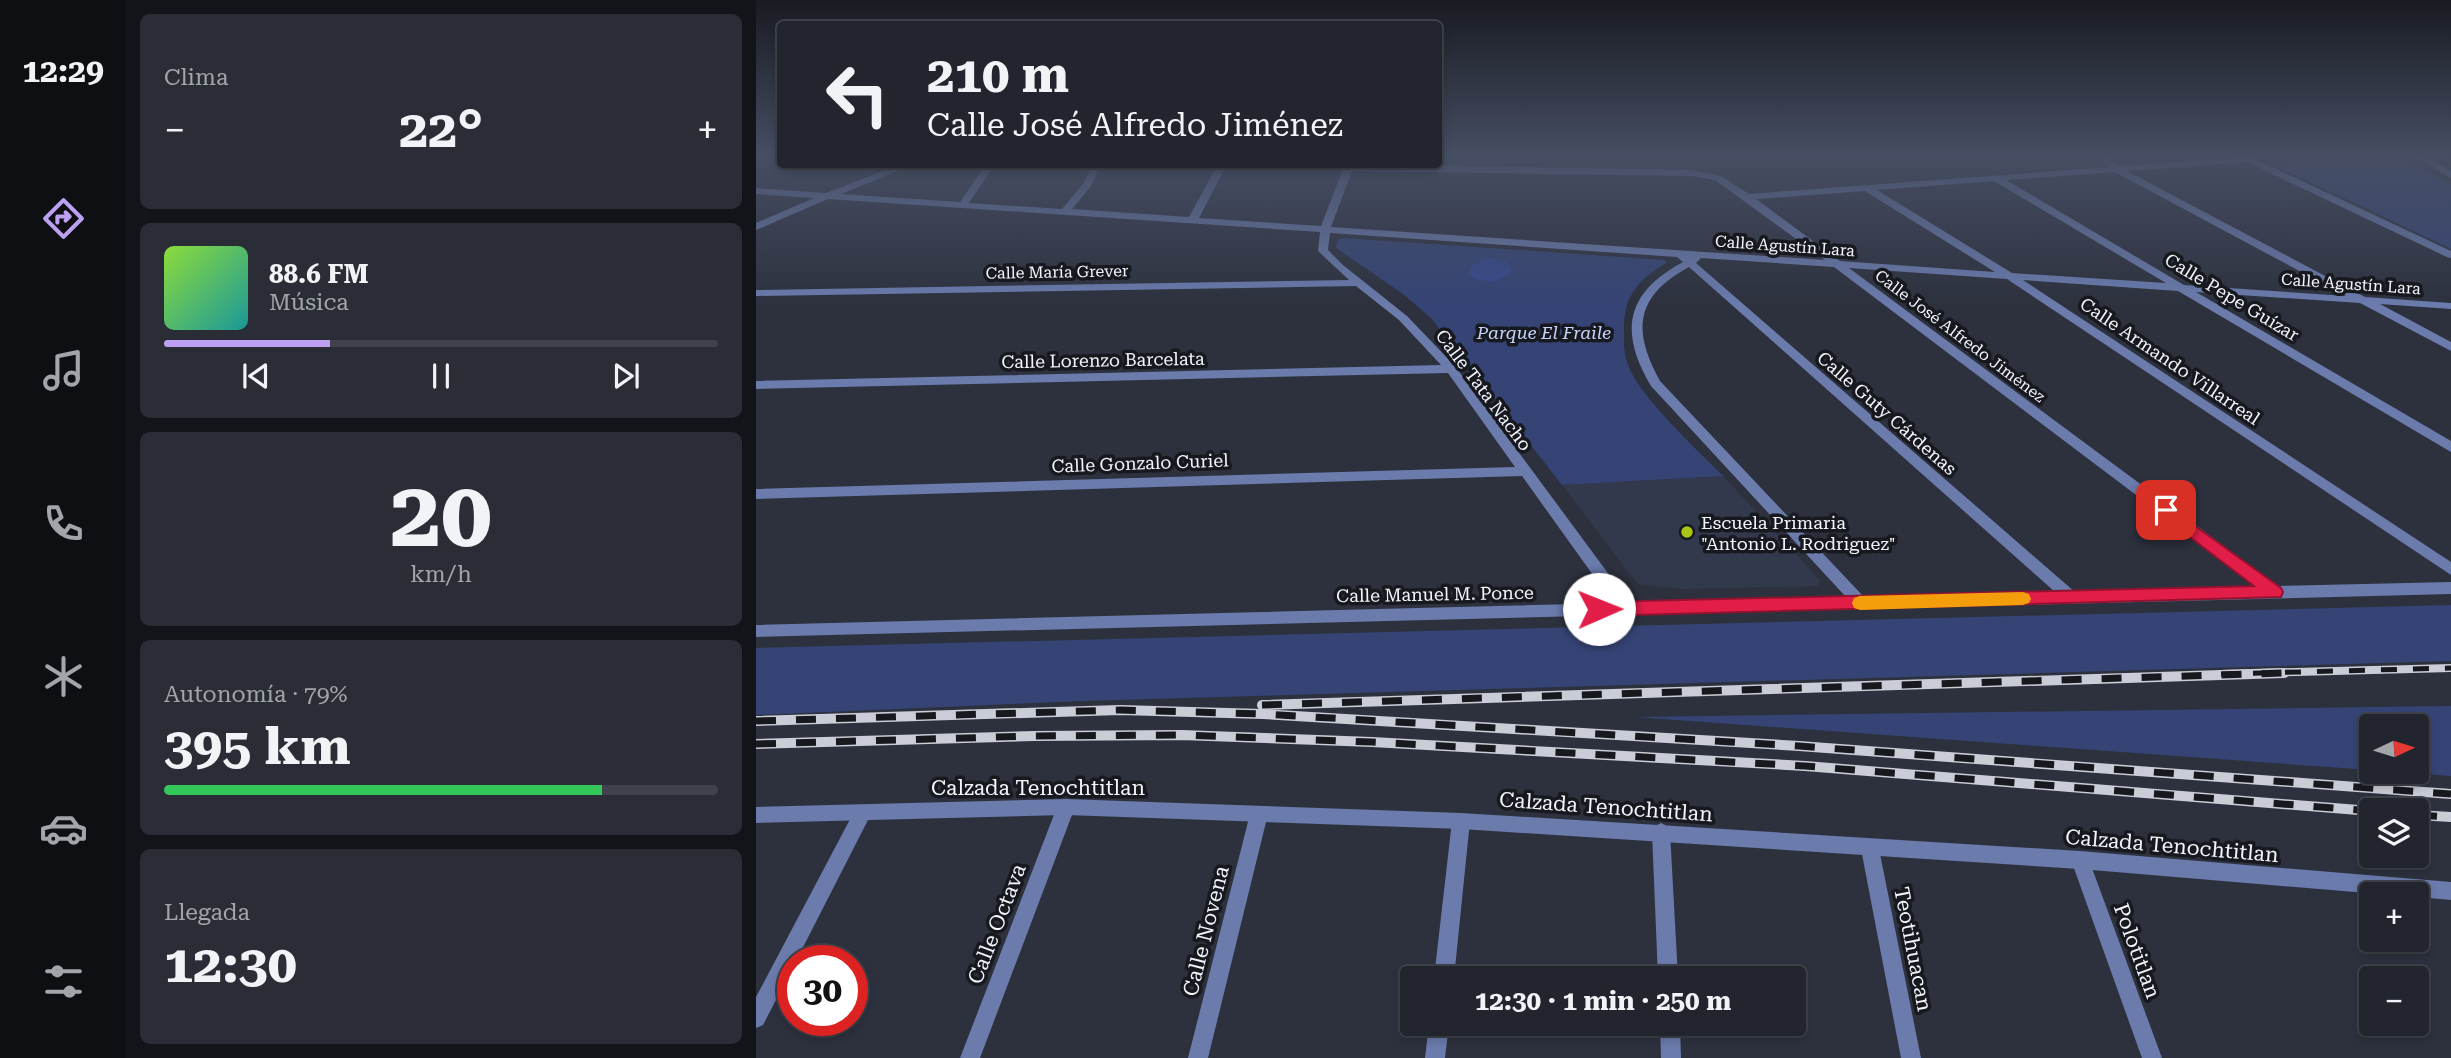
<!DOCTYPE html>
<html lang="es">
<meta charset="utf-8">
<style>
:root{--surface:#22252e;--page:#2a2d36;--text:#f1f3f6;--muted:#a2a5aa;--line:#3f424a;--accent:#bca0f2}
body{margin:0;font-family:"Roboto Serif",serif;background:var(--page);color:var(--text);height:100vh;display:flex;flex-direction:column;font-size:26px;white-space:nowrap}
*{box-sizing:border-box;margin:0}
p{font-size:23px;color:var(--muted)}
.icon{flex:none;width:38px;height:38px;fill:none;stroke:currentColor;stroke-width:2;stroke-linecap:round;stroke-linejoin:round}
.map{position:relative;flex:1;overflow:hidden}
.sheet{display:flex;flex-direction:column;gap:14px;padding:14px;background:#131419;width:630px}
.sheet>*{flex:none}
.guide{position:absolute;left:21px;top:21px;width:665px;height:147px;border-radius:7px;box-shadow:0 4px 10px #0003,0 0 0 2px var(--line);background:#22252e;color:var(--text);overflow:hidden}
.needle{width:46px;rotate:86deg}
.controls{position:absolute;left:1603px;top:714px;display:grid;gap:14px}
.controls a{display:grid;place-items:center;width:70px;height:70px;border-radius:7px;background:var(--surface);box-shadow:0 4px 10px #0003,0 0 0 2px var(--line);font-size:35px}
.speed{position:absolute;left:21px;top:945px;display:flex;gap:14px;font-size:35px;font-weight:700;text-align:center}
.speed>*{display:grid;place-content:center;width:91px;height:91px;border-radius:50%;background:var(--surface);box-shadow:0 4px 10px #0003,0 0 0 2px var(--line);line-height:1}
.speed .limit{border:10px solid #d22;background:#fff;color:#111}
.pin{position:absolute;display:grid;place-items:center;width:60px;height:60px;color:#fff;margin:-30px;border-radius:14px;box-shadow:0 4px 10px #0006}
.me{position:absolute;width:77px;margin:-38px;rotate:89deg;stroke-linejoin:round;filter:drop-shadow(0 0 5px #0008)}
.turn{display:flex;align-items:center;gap:24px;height:147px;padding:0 35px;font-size:32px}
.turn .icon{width:91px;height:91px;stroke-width:2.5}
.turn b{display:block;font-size:49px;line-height:60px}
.big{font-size:52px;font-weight:700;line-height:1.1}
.sheet .card{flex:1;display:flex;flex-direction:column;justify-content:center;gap:10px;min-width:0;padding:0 24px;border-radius:10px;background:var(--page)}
.sheet .dial{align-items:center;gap:0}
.dial b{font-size:91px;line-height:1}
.song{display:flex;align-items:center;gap:21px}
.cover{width:84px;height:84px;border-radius:10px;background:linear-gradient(135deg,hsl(90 70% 55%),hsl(180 70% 35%))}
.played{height:7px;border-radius:4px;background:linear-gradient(90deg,var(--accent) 30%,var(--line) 30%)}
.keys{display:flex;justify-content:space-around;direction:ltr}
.heat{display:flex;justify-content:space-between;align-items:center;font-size:38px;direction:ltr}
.charge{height:10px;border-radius:5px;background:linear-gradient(90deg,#34c759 79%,var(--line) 0)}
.trip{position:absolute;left:644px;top:966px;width:406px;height:70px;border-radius:7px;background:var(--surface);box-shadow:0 4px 10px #0003,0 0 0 2px var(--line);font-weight:700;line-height:70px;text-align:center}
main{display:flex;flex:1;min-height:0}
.dock{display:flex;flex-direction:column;width:126px;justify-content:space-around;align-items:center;background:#0e0f12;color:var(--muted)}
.dock .icon{width:49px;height:49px}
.dock .on{color:var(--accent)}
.dock b{font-size:32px;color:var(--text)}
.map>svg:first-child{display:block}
.built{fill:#33394c}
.green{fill:#354475}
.water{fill:#36498c}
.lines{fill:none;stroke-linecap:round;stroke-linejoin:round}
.minor{fill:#6a7bac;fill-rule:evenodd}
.tertiary{fill:#6a7bac;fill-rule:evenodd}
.rail-far1-casing{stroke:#cacdd7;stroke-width:8}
.rail-casing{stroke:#cacdd7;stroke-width:10}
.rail-far1{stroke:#17191f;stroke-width:5;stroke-dasharray:16;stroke-linecap:butt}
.rail{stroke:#17191f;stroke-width:7;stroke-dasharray:20;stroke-linecap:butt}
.route{fill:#e11d48;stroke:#92132f;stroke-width:2}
.slow{fill:#f59e0b}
.poi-dot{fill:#abc716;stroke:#17191f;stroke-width:2.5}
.labels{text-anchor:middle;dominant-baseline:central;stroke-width:7;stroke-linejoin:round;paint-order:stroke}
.far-street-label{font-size:16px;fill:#f2f5fe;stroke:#17191f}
.street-label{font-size:18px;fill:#f2f5fe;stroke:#17191f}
.park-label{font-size:18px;font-style:italic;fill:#c7d5fd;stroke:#17191f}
.poi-label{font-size:18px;fill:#f2f5fe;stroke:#17191f;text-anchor:start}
.near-street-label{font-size:21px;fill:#f2f5fe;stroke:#17191f}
</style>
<main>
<nav class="dock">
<b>12:29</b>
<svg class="icon on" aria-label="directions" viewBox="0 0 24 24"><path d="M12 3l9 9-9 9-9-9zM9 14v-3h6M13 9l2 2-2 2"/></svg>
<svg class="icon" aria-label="music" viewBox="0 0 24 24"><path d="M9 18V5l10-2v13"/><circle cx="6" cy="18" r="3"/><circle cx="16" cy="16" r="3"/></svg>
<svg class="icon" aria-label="phone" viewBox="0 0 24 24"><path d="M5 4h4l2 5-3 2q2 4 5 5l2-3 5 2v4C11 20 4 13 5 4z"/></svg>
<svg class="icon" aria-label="climate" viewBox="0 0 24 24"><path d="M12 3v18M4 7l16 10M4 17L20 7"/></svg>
<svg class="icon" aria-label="car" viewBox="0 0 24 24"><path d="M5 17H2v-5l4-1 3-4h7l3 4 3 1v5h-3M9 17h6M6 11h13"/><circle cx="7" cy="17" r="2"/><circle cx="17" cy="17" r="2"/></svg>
<svg class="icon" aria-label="filters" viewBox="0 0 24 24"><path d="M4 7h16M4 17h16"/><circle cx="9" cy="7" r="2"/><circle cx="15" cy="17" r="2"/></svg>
</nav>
<section class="sheet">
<div class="card"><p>Clima</p>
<div class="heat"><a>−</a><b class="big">22°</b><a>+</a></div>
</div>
<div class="card">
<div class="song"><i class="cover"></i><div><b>88.6 FM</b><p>Música</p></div></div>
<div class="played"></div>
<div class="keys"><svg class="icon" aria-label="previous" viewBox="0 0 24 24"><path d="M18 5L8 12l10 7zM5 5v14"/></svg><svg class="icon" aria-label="pause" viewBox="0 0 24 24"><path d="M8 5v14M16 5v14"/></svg><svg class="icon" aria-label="next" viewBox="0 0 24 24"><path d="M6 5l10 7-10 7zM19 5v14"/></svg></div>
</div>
<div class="card dial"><b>20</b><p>km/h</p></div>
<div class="card"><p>Autonomía · 79%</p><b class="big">395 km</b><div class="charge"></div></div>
<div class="card"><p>Llegada</p><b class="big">12:30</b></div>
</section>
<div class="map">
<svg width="1695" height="1058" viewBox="0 0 1695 1058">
<rect width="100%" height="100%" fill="#2d313e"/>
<polygon class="built" points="967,476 1064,580 1062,586 926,589 882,584 806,485"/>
<g class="green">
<polygon points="1502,157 1647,157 1695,185 1695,249"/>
<path d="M587,238L909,260L910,263C884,279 869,293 868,325C868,338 867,350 871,362C880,394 942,450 967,476L806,485L675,318L647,294L580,248L582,240Z"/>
<polygon points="1695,605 1695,661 325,701 0,715 0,648"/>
<polygon points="1695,706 1695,776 1642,772 1661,772 1661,726 1615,726 1615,770 879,717"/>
</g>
<polygon class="water" points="733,258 751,262 756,270 754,274 737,282 718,279 713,272 716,265"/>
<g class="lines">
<g class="minor">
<path d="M1344,157H1353L1362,166L1495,157L1695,251V258L1691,257L1491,162L1371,171L1609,297L1695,303V309L1624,304L1695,342V351L1604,303L1440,292L1695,441V452L1422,291L1267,280L1695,562V575L1251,279L1093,268L1522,586L1695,582V594L0,637V625L857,603L766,476L0,499V489L759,467L692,373L0,389V381L685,365L643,320L600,286L0,296V290L593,280L562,251L564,232L72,199L0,230V223L58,198L0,194V188L70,193L145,164H159L85,194L204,202L230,164H239L213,203L306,209L326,185L337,164H346L335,186L316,209L433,217L462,164H471L443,218L565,226L589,164L937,170L965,176L993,194L1353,167ZM596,171L937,176L959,180L1069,260L575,227ZM1359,172L1590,296L1428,285L1250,180ZM1238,181L1410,283L1256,273L1121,190ZM1109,191L1239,272L1084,261L1000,199ZM574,233L921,257L927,262C869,293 863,332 895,386L1090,597L874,603L699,366L651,316L587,265L572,250ZM945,258L1078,267L1502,587L1319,592L940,263ZM933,267L1299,592L1108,597L904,381C876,331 879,296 933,267Z"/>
<polygon points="1659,157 1670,157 1695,171 1695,178"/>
<polygon points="310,799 316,801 319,807 224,1058 204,1058 301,807 304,801"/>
<polygon points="106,806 112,808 115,814 112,820 40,961 37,961 37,967 7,1025 0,1028 0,997 100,808"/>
<polygon points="503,806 509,808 512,814 452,1058 432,1058 494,814 497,808"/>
<polygon points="705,813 711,815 714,821 698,978 678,978 696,821 699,815"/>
<polygon points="905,823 911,826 914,832 922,978 902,978 896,832 899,826"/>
<polygon points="1114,840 1120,843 1123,849 1165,1058 1145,1058 1105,849 1108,843"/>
<polygon points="1324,851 1330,854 1333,860 1406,1058 1386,1058 1315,860 1318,854"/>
<polygon points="673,1024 693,1024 689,1058 669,1058"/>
<polygon points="904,1024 924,1024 925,1058 905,1058"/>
</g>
<polygon class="tertiary" points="310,799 705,813 1324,851 1695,882 1695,900 1661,897 1661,894 1623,894 1324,869 705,829 310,815 0,823 0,807"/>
<defs>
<polyline id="rail-far1" points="1465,674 1695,668"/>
<g id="rail">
<polyline points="506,705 1528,673"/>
<polyline points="0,721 364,710 507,714 1043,746 1695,794"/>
<polyline points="0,744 278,736 425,735 616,742 1049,766 1615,811"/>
<polyline points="1661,815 1695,817"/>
</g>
</defs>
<use href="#rail-far1" class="rail-far1-casing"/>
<use href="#rail" class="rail-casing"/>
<use href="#rail-far1" class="rail-far1"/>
<use href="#rail" class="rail"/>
</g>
<linearGradient id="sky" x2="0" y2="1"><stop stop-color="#191b22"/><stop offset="0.51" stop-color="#464e63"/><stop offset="1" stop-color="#464e63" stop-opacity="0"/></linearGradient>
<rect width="1695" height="305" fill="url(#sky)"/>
<polygon class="route" points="1410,505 1525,588 1527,592 1525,597 843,616 837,614 835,609 837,604 843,602 1498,586 1405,515 1402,510"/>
<polygon class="slow" points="1267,592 1273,594 1275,599 1273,603 1267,605 1104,610 1098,608 1096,603 1098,598 1104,596"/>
<circle class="poi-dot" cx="931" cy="532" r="7"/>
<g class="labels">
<g class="far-street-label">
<text transform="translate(1029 246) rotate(4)">Calle Agustín Lara</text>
<text transform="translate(301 272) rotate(-1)">Calle María Grever</text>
<text transform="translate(1595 284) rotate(4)">Calle Agustín Lara</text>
<text transform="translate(1204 336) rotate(37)">Calle José Alfredo Jiménez</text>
</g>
<g class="street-label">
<text transform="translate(1476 297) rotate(31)">Calle Pepe Guízar</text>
<text transform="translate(347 360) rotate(-1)">Calle Lorenzo Barcelata</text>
<text transform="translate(1414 361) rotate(34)">Calle Armando Villarreal</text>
<text transform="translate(728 390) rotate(53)">Calle Tata Nacho</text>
<text transform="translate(1131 413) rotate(41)">Calle Guty Cárdenas</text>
<text transform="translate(384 463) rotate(-2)">Calle Gonzalo Curiel</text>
<text transform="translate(679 594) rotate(-1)">Calle Manuel M. Ponce</text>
</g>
<g class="park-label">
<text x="788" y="332">Parque El Fraile</text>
</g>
<g class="poi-label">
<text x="945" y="522">Escuela Primaria<tspan x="945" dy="21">"Antonio L. Rodriguez"</tspan></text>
</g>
<g class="near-street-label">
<text x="282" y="788">Calzada Tenochtitlan</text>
<text transform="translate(850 807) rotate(4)">Calzada Tenochtitlan</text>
<text transform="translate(1416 846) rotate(5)">Calzada Tenochtitlan</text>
<text transform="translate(241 924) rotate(-69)">Calle Octava</text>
<text transform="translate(450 931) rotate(-76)">Calle Novena</text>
<text transform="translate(1157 949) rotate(79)">Teotihuacan</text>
<text transform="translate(1381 951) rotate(70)">Polotitlan</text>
</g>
</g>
</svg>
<div class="controls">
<a><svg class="needle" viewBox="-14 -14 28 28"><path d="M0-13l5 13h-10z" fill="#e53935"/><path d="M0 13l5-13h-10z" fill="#a2a5aa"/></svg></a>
<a><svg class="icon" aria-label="layers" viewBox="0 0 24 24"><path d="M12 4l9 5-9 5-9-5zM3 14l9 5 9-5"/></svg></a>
<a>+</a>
<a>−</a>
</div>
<div class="speed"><div class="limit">30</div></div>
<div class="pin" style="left:1410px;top:510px;background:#d93025"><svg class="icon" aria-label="arrive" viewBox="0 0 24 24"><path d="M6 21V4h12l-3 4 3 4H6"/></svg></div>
<svg class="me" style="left:843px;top:609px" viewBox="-20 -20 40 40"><circle r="19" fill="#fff"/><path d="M0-13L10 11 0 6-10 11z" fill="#e11d48"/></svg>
<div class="trip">12:30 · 1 min · 250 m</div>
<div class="guide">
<div class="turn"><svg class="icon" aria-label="left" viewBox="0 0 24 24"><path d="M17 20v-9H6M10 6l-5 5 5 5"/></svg><div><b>210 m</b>Calle José Alfredo Jiménez</div></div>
</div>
</div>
</main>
